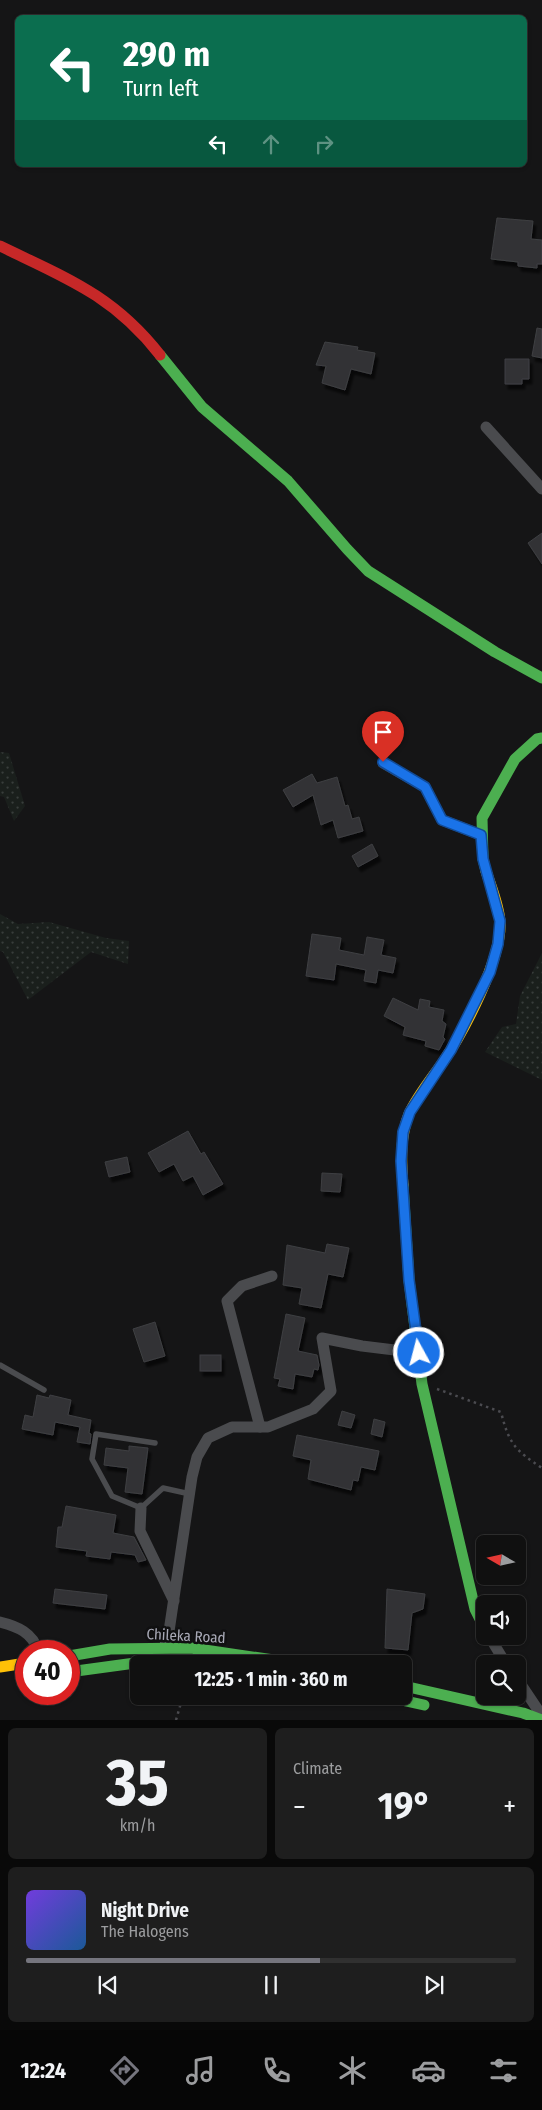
<!DOCTYPE html>
<meta charset="utf-8">
<style>
:root{--surface:#101010;--page:#1e1e1e;--text:#f1f3f6;--muted:#9c9d9f;--line:#303030;--accent:#75757e}
body{margin:0;font-family:"Fira Sans Condensed",sans-serif;background:var(--page);color:var(--text);height:100vh;display:flex;flex-direction:column;font-size:19px;white-space:nowrap}
*{box-sizing:border-box;margin:0}
p{font-size:16px;color:var(--muted)}
.icon{flex:none;width:28px;height:28px;fill:none;stroke:currentColor;stroke-width:2;stroke-linecap:round;stroke-linejoin:round}
.map{position:relative;height:1720px;overflow:hidden}
.sheet{display:flex;flex-direction:column;gap:8px;padding:8px;background:#090909;flex:1}
.sheet>*{flex:none}
.hud{position:absolute;left:15px;top:15px;width:512px;height:152px;border-radius:8px;box-shadow:0 1px 4px #0004,0 0 0 1px var(--line);background:#0b6e4f;color:#fff;overflow:hidden}
.needle{width:32px;rotate:279deg}
.buttons{position:absolute;left:476px;top:1535px;display:grid;gap:10px}
.buttons a{display:grid;place-items:center;width:50px;height:50px;border-radius:8px;background:var(--surface);box-shadow:0 1px 4px #0004,0 0 0 1px var(--line);font-size:25px}
.speed{position:absolute;left:15px;top:1640px;display:flex;gap:10px;font-size:25px;font-weight:700;text-align:center}
.speed>*{display:grid;place-content:center;width:65px;height:65px;border-radius:50%;background:var(--surface);box-shadow:0 1px 4px #0004,0 0 0 1px var(--line);line-height:1}
.speed .limit{border:8px solid #d22;background:#fff;color:#111}
.pin{position:absolute;display:grid;place-items:center;width:42px;height:42px;color:#fff;margin:-51px -21px;border-radius:50% 50% 50% 0;rotate:-45deg;box-shadow:0 0 5px #0007}
.pin .icon{rotate:45deg}
.me{position:absolute;width:55px;margin:-28px;rotate:353deg;stroke-linejoin:round;filter:drop-shadow(0 0 4px #0008)}
.turn{display:flex;align-items:center;gap:18px;height:105px;padding:0 25px;font-size:22px}
.turn .icon{width:65px;height:65px;stroke-width:2.5}
.turn b{display:block;font-size:35px;line-height:42px}
.lanes{display:flex;align-items:center;height:48px;padding:0 25px;background:#0003;justify-content:center;gap:25px;direction:ltr}
.lanes .off{opacity:.35}
.big{font-size:38px;font-weight:700;line-height:1.1}
.sheet .card{flex:1;display:flex;flex-direction:column;justify-content:center;gap:8px;min-width:0;padding:0 18px;border-radius:8px;background:var(--page)}
.sheet .dial{align-items:center;gap:0}
.dial b{font-size:65px;line-height:1}
.song{display:flex;align-items:center;gap:15px}
.cover{width:60px;height:60px;border-radius:8px;background:linear-gradient(135deg,hsl(260 70% 55%),hsl(210 70% 35%))}
.played{height:5px;border-radius:2px;background:linear-gradient(90deg,var(--accent) 60%,var(--line) 60%)}
.keys{display:flex;justify-content:space-around;direction:ltr}
.heat{display:flex;justify-content:space-between;align-items:center;font-size:28px;direction:ltr}
.sheet .tiles{flex:1;display:grid;gap:8px;grid-template-columns:1fr 1fr}
.card:last-child{grid-column:span 2}
.trip{position:absolute;left:130px;top:1655px;width:282px;height:50px;border-radius:8px;background:var(--surface);box-shadow:0 1px 4px #0004,0 0 0 1px var(--line);font-weight:700;line-height:50px;text-align:center}
.dock{display:flex;height:80px;justify-content:space-around;align-items:center;background:#060606;color:var(--muted)}
.dock .icon{width:35px;height:35px}
.dock .on{color:var(--accent)}
.dock b{font-size:22px;color:var(--text)}
.map>svg:first-child{display:block}
.grass{fill:url(#grass-dots)}
.building{fill:#333336;stroke:#3e3f42;filter:url(#shadow)}
.lines{fill:none;stroke-linecap:round;stroke-linejoin:round}
.path{stroke:#4b4b50;stroke-width:2.5;stroke-dasharray:2.5 4;stroke-linecap:butt}
.lane{stroke:#4a4b4e;stroke-width:5.5}
.street{stroke:#4a4b4e;stroke-width:11}
.fast{stroke:#4caf50;stroke-width:11}
.slow{stroke:#ffc107;stroke-width:11}
.jam{stroke:#c62828;stroke-width:11}
.route-casing{stroke:#114b97;stroke-width:12}
.route{stroke:#1a73e8;stroke-width:9}
.labels{text-anchor:middle;dominant-baseline:central;stroke-width:5;stroke-linejoin:round;paint-order:stroke}
.street-label{font-size:15px;fill:#a8a9b6;stroke:#101011}
</style>
<div class="map">
<svg width="542" height="1720" viewBox="0 0 542 1720">
<defs>
<pattern id="grass-dots" width="8" height="8" patternUnits="userSpaceOnUse" patternTransform="scale(1.25)"><rect width="8" height="8" fill="#1a1f1c"/><path d="M2 2h.1M6 6h.1" fill="none" stroke="#383d3b" stroke-width="1.8" stroke-linecap="round"/></pattern>
<filter id="shadow"><feDropShadow dx="3" dy="5" stdDeviation="1" flood-color="#0009"/></filter>
</defs>
<rect width="100%" height="100%" fill="#151516"/>
<g class="grass">
<polygon points="0,752 9,753 25,806 14,821 4,797 0,796"/>
<polygon points="0,914 18,924 49,922 106,938 129,941 128,964 91,952 28,1000 3,952 0,951"/>
<polygon points="542,953 542,1080 485,1052 502,1027 516,1024 520,996"/>
</g>
<g class="building">
<polygon points="497,218 533,221 531,239 542,240 542,264 537,264 537,268 518,266 518,262 491,259"/>
<polygon points="537,328 542,329 542,358 532,356"/>
<polygon points="325,342 358,347 357,350 375,353 371,374 351,369 345,390 322,383 326,366 316,365"/>
<polygon points="505,359 529,359 529,379 522,379 522,384 505,384"/>
<polygon points="542,533 542,564 528,543"/>
<polygon points="312,774 317,783 337,777 345,806 348,805 352,819 359,817 363,831 338,838 333,820 321,825 313,795 293,807 283,790"/>
<polygon points="372,844 378,856 358,867 352,856"/>
<polygon points="312,934 341,938 339,950 364,955 367,937 384,940 381,955 396,958 393,973 378,970 376,983 364,981 366,970 336,964 334,980 306,976"/>
<polygon points="393,998 418,1010 420,999 430,1001 429,1007 444,1010 442,1021 446,1024 443,1037 445,1039 439,1050 425,1046 426,1041 403,1035 405,1027 384,1016"/>
<polygon points="188,1131 201,1154 204,1152 223,1184 203,1195 193,1176 183,1181 174,1164 159,1172 148,1153"/>
<polygon points="127,1157 130,1172 109,1177 105,1162"/>
<polygon points="322,1173 342,1174 340,1192 321,1191"/>
<polygon points="327,1244 349,1248 343,1277 328,1274 321,1308 299,1304 302,1288 283,1285 287,1245 325,1253"/>
<polygon points="286,1314 305,1318 298,1351 317,1355 319,1365 318,1370 314,1369 312,1377 295,1374 293,1389 278,1386 280,1379 274,1378"/>
<polygon points="155,1322 165,1356 144,1362 133,1329"/>
<rect x="200" y="1355" width="21" height="16"/>
<polygon points="37,1395 49,1398 50,1395 71,1400 68,1415 91,1420 89,1433 91,1434 90,1444 77,1442 80,1427 55,1422 53,1435 22,1429 25,1415 33,1417"/>
<polygon points="342,1411 355,1415 351,1428 338,1425"/>
<polygon points="374,1419 385,1422 382,1437 371,1434"/>
<polygon points="297,1435 379,1451 375,1470 361,1467 358,1481 353,1480 351,1490 308,1479 311,1460 293,1456"/>
<polygon points="129,1446 148,1448 142,1494 125,1492 128,1468 104,1465 106,1448 129,1451"/>
<polygon points="66,1506 116,1515 113,1533 134,1537 146,1560 138,1562 135,1555 111,1552 110,1559 86,1556 87,1551 56,1547 58,1527 62,1527"/>
<polygon points="55,1589 107,1595 105,1609 53,1603"/>
<polygon points="387,1589 425,1594 423,1609 412,1613 408,1650 385,1648"/>
</g>
<g class="lines">
<g class="path">
<path d="M437,1389L501,1412C509,1444 515,1450 542,1468"/>
<polyline points="176,1720 183,1696"/>
</g>
<g class="lane">
<polyline points="0,1365 44,1390"/>
<polyline points="155,1443 96,1434 92,1459 112,1496 141,1508 163,1488 190,1494"/>
</g>
<g class="street">
<polyline points="486,427 542,489"/>
<polyline points="383,763 425,787 442,820 481,835"/>
<polyline points="260,1427 227,1301 242,1286 272,1276"/>
<polyline points="141,1508 140,1531 174,1601"/>
<path d="M0,1622C17,1626 33,1633 38,1651"/>
<polyline points="489,1636 506,1664"/>
<polyline points="164,1647 168,1638 192,1477 197,1457 208,1438 232,1427 268,1427 313,1409 331,1391 322,1338 362,1346 419,1353"/>
<polyline points="518,1680 542,1716"/>
</g>
<g class="fast">
<polyline points="160,355 202,407 288,481 347,549 368,571 495,652 542,678"/>
<polyline points="486,871 483,859 482,818 515,759 537,739 542,738"/>
<polyline points="403,1185 409,1280 422,1384 475,1609 485,1629"/>
<polyline points="69,1656 110,1649 191,1648 301,1664"/>
<polyline points="69,1672 157,1660"/>
<polyline points="404,1686 523,1713 542,1720"/>
<polyline points="383,1696 424,1705"/>
</g>
<g class="slow">
<path d="M403,1185C401,1161 400,1136 409,1114C417,1096 432,1078 443,1062C464,1031 502,959 500,922C499,905 491,887 486,871"/>
<polyline points="0,1667 26,1663"/>
</g>
<path class="jam" d="M0,246C66,278 113,295 160,355"/>
</g>
<g class="lines">
<defs>
<polyline id="route" points="383,762 425,787 442,820 481,835 483,859 500,921 498,944 490,972 451,1050 410,1112 403,1132 401,1161 409,1280 419,1353"/>
</defs>
<use href="#route" class="route-casing"/>
<use href="#route" class="route"/>
</g>
<g class="labels">
<g class="street-label">
<text transform="translate(186 1636) rotate(3)">Chileka Road</text>
</g>
</g>
</svg>
<div class="buttons">
<a><svg class="needle" viewBox="-14 -14 28 28"><path d="M0-13l5 13h-10z" fill="#e53935"/><path d="M0 13l5-13h-10z" fill="#9c9d9f"/></svg></a>
<a><svg class="icon" aria-label="sound" viewBox="0 0 24 24"><path d="M4 9h4l5-4v14l-5-4H4zM17 9q2 3 0 6"/></svg></a>
<a><svg class="icon" aria-label="search" viewBox="0 0 24 24"><circle cx="10" cy="10" r="6"/><path d="M15 15l6 6"/></svg></a>
</div>
<div class="speed"><div class="limit">40</div></div>
<div class="pin" style="left:383px;top:762px;background:#d93025"><svg class="icon" aria-label="arrive" viewBox="0 0 24 24"><path d="M6 21V4h12l-3 4 3 4H6"/></svg></div>
<svg class="me" style="left:419px;top:1353px" viewBox="-20 -20 40 40"><circle r="17" fill="#1a73e8" stroke="#fff" stroke-width="3"/><path d="M0-11L8 9 0 5-8 9z" fill="#fff"/></svg>
<div class="trip">12:25 · 1 min · 360 m</div>
<div class="hud">
<div class="turn"><svg class="icon" aria-label="left" viewBox="0 0 24 24"><path d="M17 20v-9H6M10 6l-5 5 5 5"/></svg><div><b>290 m</b>Turn left</div></div>
<div class="lanes"><svg class="icon" aria-label="left" viewBox="0 0 24 24"><path d="M17 20v-9H6M10 6l-5 5 5 5"/></svg><svg class="icon off" aria-label="ahead" viewBox="0 0 24 24"><path d="M12 20V5M6 11l6-6 6 6"/></svg><svg class="icon off" aria-label="right" viewBox="0 0 24 24"><path d="M7 20v-9h11M14 6l5 5-5 5"/></svg></div>
</div>
</div>
<section class="sheet">
<div class="tiles">
<div class="card dial"><b>35</b><p>km/h</p></div>
<div class="card"><p>Climate</p>
<div class="heat"><a>−</a><b class="big">19°</b><a>+</a></div>
</div>
<div class="card">
<div class="song"><i class="cover"></i><div><b>Night Drive</b><p>The Halogens</p></div></div>
<div class="played"></div>
<div class="keys"><svg class="icon" aria-label="previous" viewBox="0 0 24 24"><path d="M18 5L8 12l10 7zM5 5v14"/></svg><svg class="icon" aria-label="pause" viewBox="0 0 24 24"><path d="M8 5v14M16 5v14"/></svg><svg class="icon" aria-label="next" viewBox="0 0 24 24"><path d="M6 5l10 7-10 7zM19 5v14"/></svg></div>
</div>
</div>
</section>
<nav class="dock">
<b>12:24</b>
<svg class="icon on" aria-label="directions" viewBox="0 0 24 24"><path d="M12 3l9 9-9 9-9-9zM9 14v-3h6M13 9l2 2-2 2"/></svg>
<svg class="icon" aria-label="music" viewBox="0 0 24 24"><path d="M9 18V5l10-2v13"/><circle cx="6" cy="18" r="3"/><circle cx="16" cy="16" r="3"/></svg>
<svg class="icon" aria-label="phone" viewBox="0 0 24 24"><path d="M5 4h4l2 5-3 2q2 4 5 5l2-3 5 2v4C11 20 4 13 5 4z"/></svg>
<svg class="icon" aria-label="climate" viewBox="0 0 24 24"><path d="M12 3v18M4 7l16 10M4 17L20 7"/></svg>
<svg class="icon" aria-label="car" viewBox="0 0 24 24"><path d="M5 17H2v-5l4-1 3-4h7l3 4 3 1v5h-3M9 17h6M6 11h13"/><circle cx="7" cy="17" r="2"/><circle cx="17" cy="17" r="2"/></svg>
<svg class="icon" aria-label="filters" viewBox="0 0 24 24"><path d="M4 7h16M4 17h16"/><circle cx="9" cy="7" r="2"/><circle cx="15" cy="17" r="2"/></svg>
</nav>
